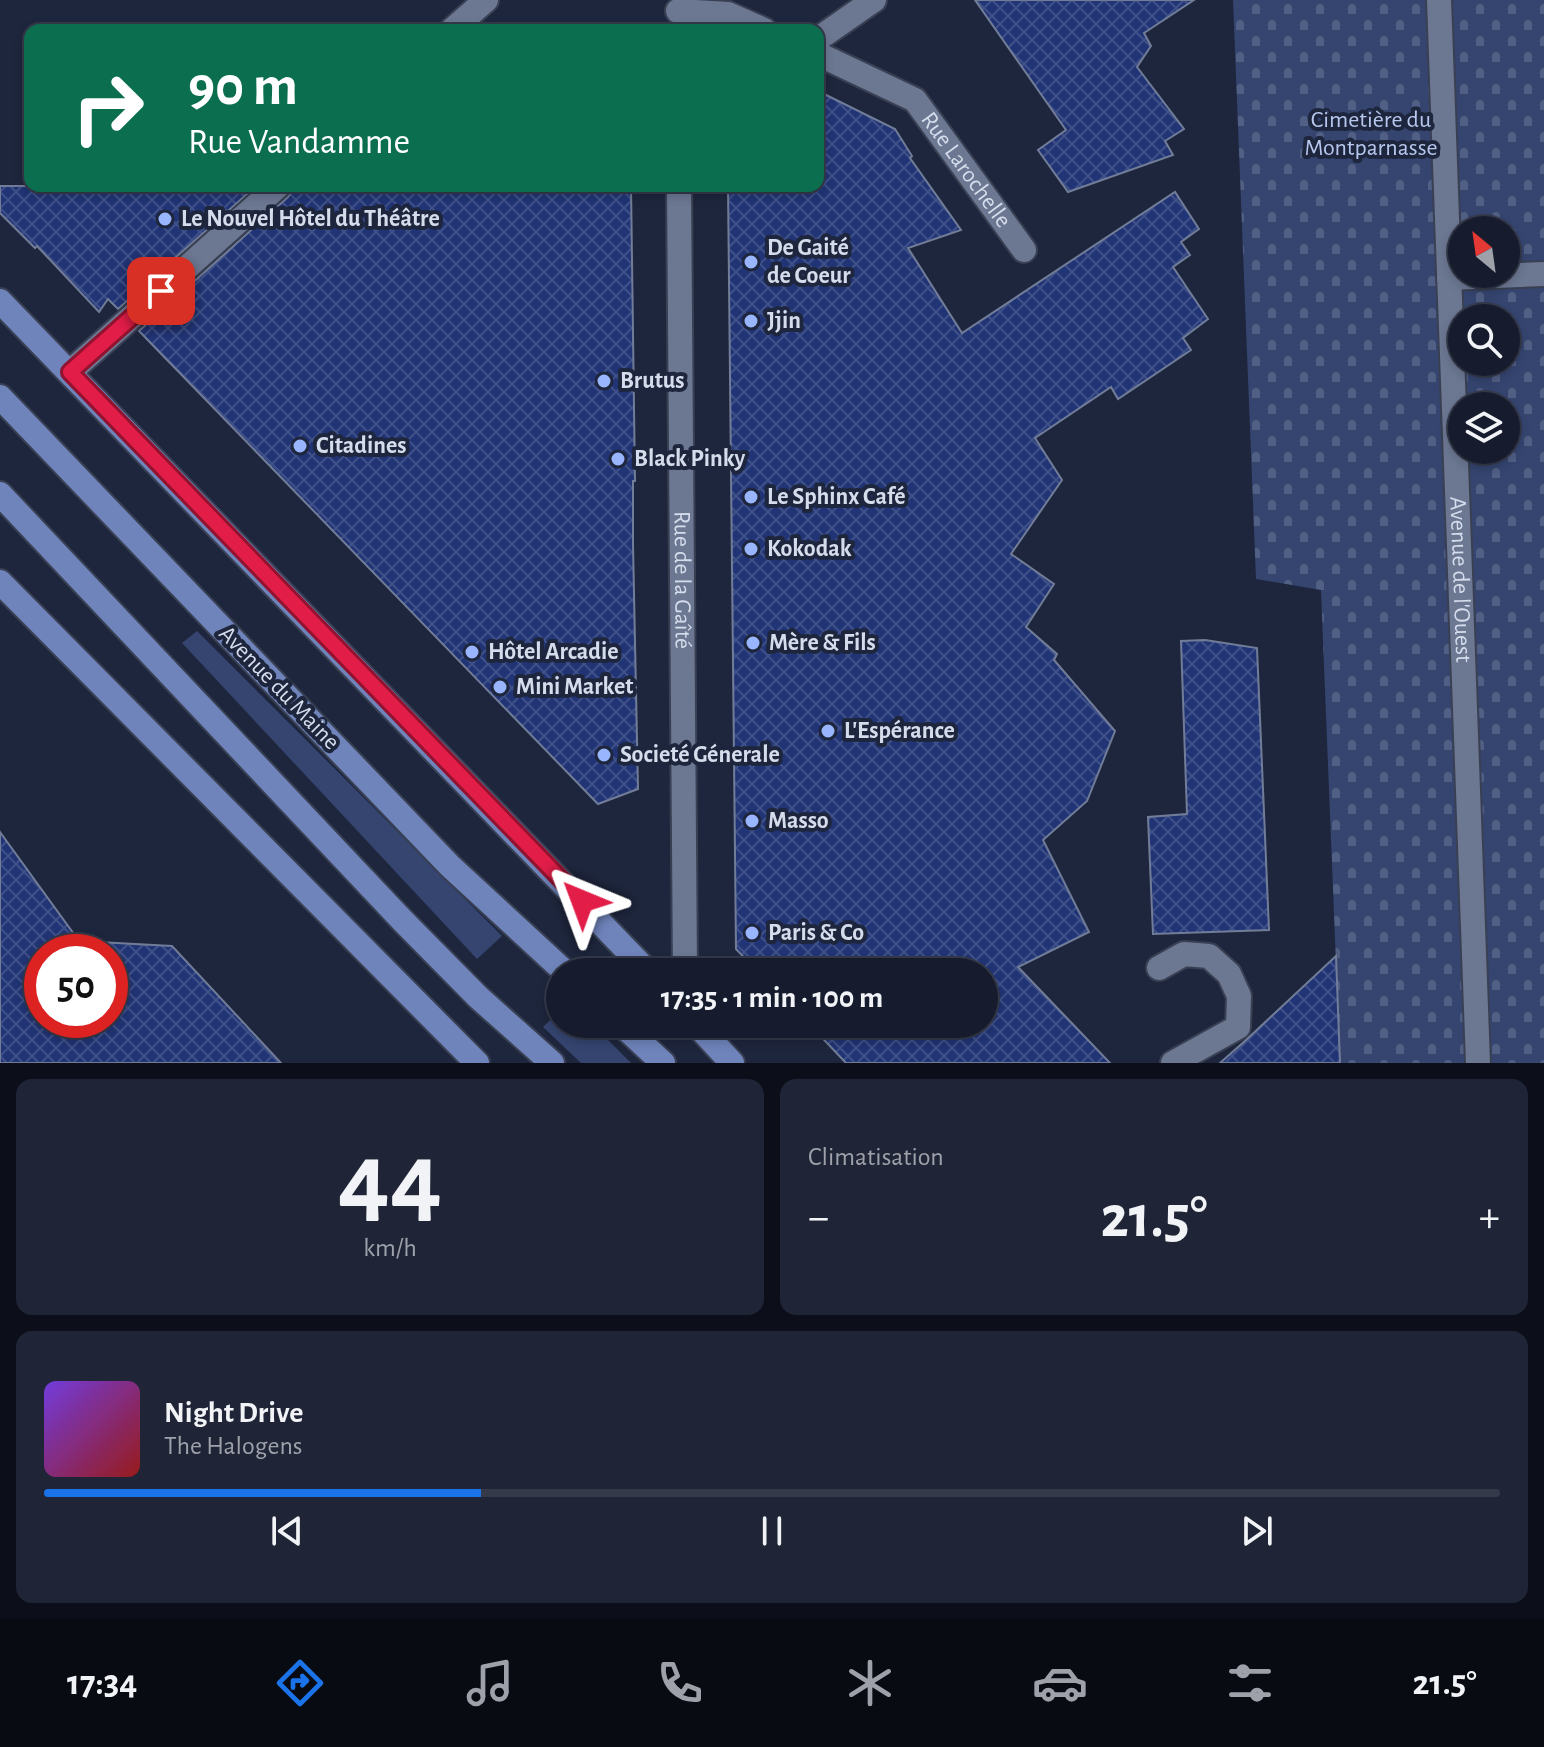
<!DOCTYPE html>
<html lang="fr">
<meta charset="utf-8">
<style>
:root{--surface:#161c2e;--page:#1f2536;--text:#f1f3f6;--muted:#9ea1aa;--line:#353a4a;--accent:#1a73e8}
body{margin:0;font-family:"Alegreya Sans",sans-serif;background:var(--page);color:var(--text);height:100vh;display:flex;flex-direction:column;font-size:30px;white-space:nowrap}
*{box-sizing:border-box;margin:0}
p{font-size:26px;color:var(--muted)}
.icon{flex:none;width:44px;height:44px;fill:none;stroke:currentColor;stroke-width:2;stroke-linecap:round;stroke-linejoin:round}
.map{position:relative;height:1063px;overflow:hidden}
.panel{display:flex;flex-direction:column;gap:16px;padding:16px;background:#0c0f19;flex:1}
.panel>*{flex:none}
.hud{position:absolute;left:24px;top:24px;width:800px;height:168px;border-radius:16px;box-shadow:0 4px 12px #0003,0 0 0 2px var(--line);background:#0b6e4f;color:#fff;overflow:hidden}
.needle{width:52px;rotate:331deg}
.controls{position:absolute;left:1448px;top:216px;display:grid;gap:16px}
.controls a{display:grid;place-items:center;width:72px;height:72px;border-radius:50%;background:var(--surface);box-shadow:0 4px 12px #0003,0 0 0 2px var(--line);font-size:40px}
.speed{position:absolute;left:24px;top:934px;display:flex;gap:16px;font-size:40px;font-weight:700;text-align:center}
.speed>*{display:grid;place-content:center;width:104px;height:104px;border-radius:50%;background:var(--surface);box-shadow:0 4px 12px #0003,0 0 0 2px var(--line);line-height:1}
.speed .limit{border:12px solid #d22;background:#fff;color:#111}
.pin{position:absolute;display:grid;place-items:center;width:68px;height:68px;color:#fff;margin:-34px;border-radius:16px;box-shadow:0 4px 12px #0006}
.me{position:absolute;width:88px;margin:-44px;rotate:316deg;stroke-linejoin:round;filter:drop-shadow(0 0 6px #0008)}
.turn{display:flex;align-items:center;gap:28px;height:168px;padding:0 32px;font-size:36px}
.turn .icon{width:104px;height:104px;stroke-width:2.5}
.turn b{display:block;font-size:56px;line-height:68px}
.big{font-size:60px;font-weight:700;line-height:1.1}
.panel .tile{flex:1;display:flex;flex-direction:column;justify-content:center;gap:12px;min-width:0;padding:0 28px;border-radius:16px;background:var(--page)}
.panel .dial{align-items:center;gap:0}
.dial b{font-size:104px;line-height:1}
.song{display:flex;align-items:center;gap:24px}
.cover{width:96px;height:96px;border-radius:12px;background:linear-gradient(135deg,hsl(260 70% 55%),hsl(0 70% 35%))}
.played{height:8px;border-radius:4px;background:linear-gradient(90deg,var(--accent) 30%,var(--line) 30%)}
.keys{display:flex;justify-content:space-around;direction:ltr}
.heat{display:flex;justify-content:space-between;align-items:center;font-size:44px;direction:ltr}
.panel .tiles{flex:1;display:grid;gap:16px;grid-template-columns:1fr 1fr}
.tile:last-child{grid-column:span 2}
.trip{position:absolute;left:546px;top:958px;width:452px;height:80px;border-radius:40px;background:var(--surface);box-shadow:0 4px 12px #0003,0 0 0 2px var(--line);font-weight:700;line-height:80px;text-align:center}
.dock{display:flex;height:128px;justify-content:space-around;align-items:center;background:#090b12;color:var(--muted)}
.dock .icon{width:56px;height:56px}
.dock .active{color:var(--accent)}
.dock b{font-size:36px;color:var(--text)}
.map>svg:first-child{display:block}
.grass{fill:#354570}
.cemetery{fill:url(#cemetery-stones);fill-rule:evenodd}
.building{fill:url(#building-cross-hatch);stroke:#717d98;stroke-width:2;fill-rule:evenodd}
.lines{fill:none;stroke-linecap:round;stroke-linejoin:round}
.minor-casing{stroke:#394053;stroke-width:28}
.major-casing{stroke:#394053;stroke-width:28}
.minor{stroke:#6c7792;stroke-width:24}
.major{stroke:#6f84bb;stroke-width:24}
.route-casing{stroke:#92132f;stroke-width:20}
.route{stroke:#e11d48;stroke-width:14}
.poi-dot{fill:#99b5fd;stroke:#1e263d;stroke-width:3}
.labels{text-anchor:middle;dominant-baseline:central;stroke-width:8;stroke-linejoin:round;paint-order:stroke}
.park-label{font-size:24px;fill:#b7c7ee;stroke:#1e263d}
.street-label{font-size:24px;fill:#d5dceb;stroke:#1e263d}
.poi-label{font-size:24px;font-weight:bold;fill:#d5dceb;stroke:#1e263d;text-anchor:start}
</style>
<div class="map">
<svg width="1544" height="1063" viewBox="0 0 1544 1063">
<defs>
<pattern id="cemetery-stones" width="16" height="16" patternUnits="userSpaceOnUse" patternTransform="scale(2)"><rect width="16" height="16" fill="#354570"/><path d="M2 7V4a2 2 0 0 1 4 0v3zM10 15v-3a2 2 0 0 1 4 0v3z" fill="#515f85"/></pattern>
<pattern id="building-cross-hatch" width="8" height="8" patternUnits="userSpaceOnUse" patternTransform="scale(2)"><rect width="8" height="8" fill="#213475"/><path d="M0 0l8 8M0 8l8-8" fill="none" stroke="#405189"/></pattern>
</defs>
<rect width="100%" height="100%" fill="#1e263d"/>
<g class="grass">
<polygon points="197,631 502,936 477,959 182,643"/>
<polygon points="560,1011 560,1024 592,1024 631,1063 581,1063 543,1027"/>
</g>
<path class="cemetery" d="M1233,0H1544V1063H1340L1321,590L1256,579ZM1462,230H1506V274H1462ZM1462,318H1506V362H1462ZM1462,406H1506V450H1462Z"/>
<g class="building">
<polygon points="975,0 1194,0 1144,33 1151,46 1137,67 1184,129 1165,141 1173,155 1068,192 1038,150 1066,130"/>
<polygon points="818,91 895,129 912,156 910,158 961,230 908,248 962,333 1175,192 1199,229 1181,242 1190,255 1173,267 1208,319 1183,338 1191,350 1118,399 1111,387 1035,438 1062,480 1011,554 1054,584 1026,627 1057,654 1054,660 1115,731 1087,801 1043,840 1089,932 1018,967 1110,1063 846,1063 809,1024 984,1024 984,972 758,972 736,949 728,186 818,186"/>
<polygon points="0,186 256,186 118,309 108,299 99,312 37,246 35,248 0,213"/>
<polygon points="293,186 631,186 635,481 633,481 633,545 638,789 598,804 139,331 288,197 292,191"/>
<polygon points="1205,640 1257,648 1269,930 1153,934 1148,817 1187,814 1181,641"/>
<path d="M0,832L79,941L172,946L281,1063H0ZM42,952H110V1020H42Z"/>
<polygon points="1336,956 1340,1063 1220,1063 1246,1040"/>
</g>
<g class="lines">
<defs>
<g id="minor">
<path id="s1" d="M1439,0L1478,1063"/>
<polyline points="678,11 728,14 764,30"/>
<polyline points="452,30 486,0"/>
<polyline points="818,39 874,0"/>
<path id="s2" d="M818,54L915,100L1024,250"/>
<path id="s3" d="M679,186L685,972"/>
<polyline points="1449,278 1544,274"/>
<polyline points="70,372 278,186"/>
<polyline points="1159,968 1184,954 1209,956 1229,974 1239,996 1238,1027 1173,1063"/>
</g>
<g id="major">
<polyline points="0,301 648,972"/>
<polyline points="0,397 450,866 565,972"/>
<polyline points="0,494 402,920 478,997 552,1063"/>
<polyline points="0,582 477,1063"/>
<polyline points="621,1024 663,1063"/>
<polyline points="696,1024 732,1063"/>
</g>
</defs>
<use href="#minor" class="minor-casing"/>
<use href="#major" class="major-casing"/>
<use href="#minor" class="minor"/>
<use href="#major" class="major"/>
</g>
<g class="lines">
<defs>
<polyline id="route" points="161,291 70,372 582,901"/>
</defs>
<use href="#route" class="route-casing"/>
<use href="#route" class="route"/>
</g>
<g class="poi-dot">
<circle cx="165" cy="219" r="8"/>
<circle cx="751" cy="262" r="8"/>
<circle cx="751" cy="321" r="8"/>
<circle cx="604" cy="381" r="8"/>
<circle cx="300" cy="446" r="8"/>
<circle cx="618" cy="459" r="8"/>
<circle cx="751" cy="497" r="8"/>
<circle cx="751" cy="549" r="8"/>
<circle cx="753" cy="643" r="8"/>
<circle cx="472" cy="652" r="8"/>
<circle cx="500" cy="687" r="8"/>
<circle cx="828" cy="731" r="8"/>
<circle cx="604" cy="755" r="8"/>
<circle cx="752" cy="821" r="8"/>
<circle cx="752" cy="933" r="8"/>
</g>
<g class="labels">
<g class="park-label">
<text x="1371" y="120">Cimetière du<tspan x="1371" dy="28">Montparnasse</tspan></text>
</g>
<g class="street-label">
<text stroke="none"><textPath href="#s2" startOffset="194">Rue Larochelle</textPath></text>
<text stroke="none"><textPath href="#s3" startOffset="394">Rue de la Gaîté</textPath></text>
<text stroke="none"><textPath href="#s1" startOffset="580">Avenue de l'Ouest</textPath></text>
<text transform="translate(279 688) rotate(46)">Avenue du Maine</text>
</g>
<g class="poi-label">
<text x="181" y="219">Le Nouvel Hôtel du Théâtre</text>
<text x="767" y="248">De Gaité<tspan x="767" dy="28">de Coeur</tspan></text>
<text x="767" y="321">Jjin</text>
<text x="620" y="381">Brutus</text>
<text x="316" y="446">Citadines</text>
<text x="634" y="459">Black Pinky</text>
<text x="767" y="497">Le Sphinx Café</text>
<text x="767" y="549">Kokodak</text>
<text x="769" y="643">Mère &amp; Fils</text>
<text x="488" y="652">Hôtel Arcadie</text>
<text x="516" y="687">Mini Market</text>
<text x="844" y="731">L'Espérance</text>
<text x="620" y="755">Societé Génerale</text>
<text x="768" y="821">Masso</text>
<text x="768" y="933">Paris &amp; Co</text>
</g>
</g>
</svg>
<div class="controls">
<a><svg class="needle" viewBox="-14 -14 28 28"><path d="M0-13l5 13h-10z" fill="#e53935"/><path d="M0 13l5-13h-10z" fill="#9ea1aa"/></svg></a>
<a><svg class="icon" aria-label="search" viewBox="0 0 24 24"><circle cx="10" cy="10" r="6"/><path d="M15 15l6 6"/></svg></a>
<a><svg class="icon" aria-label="layers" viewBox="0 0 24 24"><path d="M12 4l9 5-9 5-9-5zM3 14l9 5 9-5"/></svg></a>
</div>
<div class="speed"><div class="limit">50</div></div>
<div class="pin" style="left:161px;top:291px;background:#d93025"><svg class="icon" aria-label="arrive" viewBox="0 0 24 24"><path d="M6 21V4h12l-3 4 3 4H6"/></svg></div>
<svg class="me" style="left:582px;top:901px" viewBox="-20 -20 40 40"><path d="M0-17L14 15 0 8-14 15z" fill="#e11d48" stroke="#fff" stroke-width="4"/></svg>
<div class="trip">17:35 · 1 min · 100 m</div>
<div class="hud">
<div class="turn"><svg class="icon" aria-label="right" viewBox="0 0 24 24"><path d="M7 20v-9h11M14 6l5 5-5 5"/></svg><div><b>90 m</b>Rue Vandamme</div></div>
</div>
</div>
<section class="panel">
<div class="tiles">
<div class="tile dial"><b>44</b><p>km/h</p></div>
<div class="tile"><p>Climatisation</p>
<div class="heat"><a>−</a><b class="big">21.5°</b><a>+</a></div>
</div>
<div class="tile">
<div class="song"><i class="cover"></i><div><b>Night Drive</b><p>The Halogens</p></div></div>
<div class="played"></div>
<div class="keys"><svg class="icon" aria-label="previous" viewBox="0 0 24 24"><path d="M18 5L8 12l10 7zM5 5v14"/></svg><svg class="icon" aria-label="pause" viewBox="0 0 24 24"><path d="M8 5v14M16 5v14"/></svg><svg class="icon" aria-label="next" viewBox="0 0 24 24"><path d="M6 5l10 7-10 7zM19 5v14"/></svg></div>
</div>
</div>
</section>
<nav class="dock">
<b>17:34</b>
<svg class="icon active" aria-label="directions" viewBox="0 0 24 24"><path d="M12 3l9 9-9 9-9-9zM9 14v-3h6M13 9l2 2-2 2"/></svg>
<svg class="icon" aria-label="music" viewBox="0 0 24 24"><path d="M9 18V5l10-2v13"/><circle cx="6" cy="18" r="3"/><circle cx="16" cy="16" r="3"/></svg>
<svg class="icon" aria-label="phone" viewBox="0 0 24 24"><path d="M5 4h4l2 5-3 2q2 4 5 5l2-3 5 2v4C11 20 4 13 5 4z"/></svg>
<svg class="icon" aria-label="climate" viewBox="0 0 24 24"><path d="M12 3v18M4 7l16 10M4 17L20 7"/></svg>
<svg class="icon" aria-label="car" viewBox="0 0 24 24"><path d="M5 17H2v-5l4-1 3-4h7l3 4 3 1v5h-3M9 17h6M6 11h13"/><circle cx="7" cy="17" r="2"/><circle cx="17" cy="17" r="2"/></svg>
<svg class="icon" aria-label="filters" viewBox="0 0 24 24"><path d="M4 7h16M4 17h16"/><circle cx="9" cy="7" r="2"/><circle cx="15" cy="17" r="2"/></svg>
<b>21.5°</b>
</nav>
